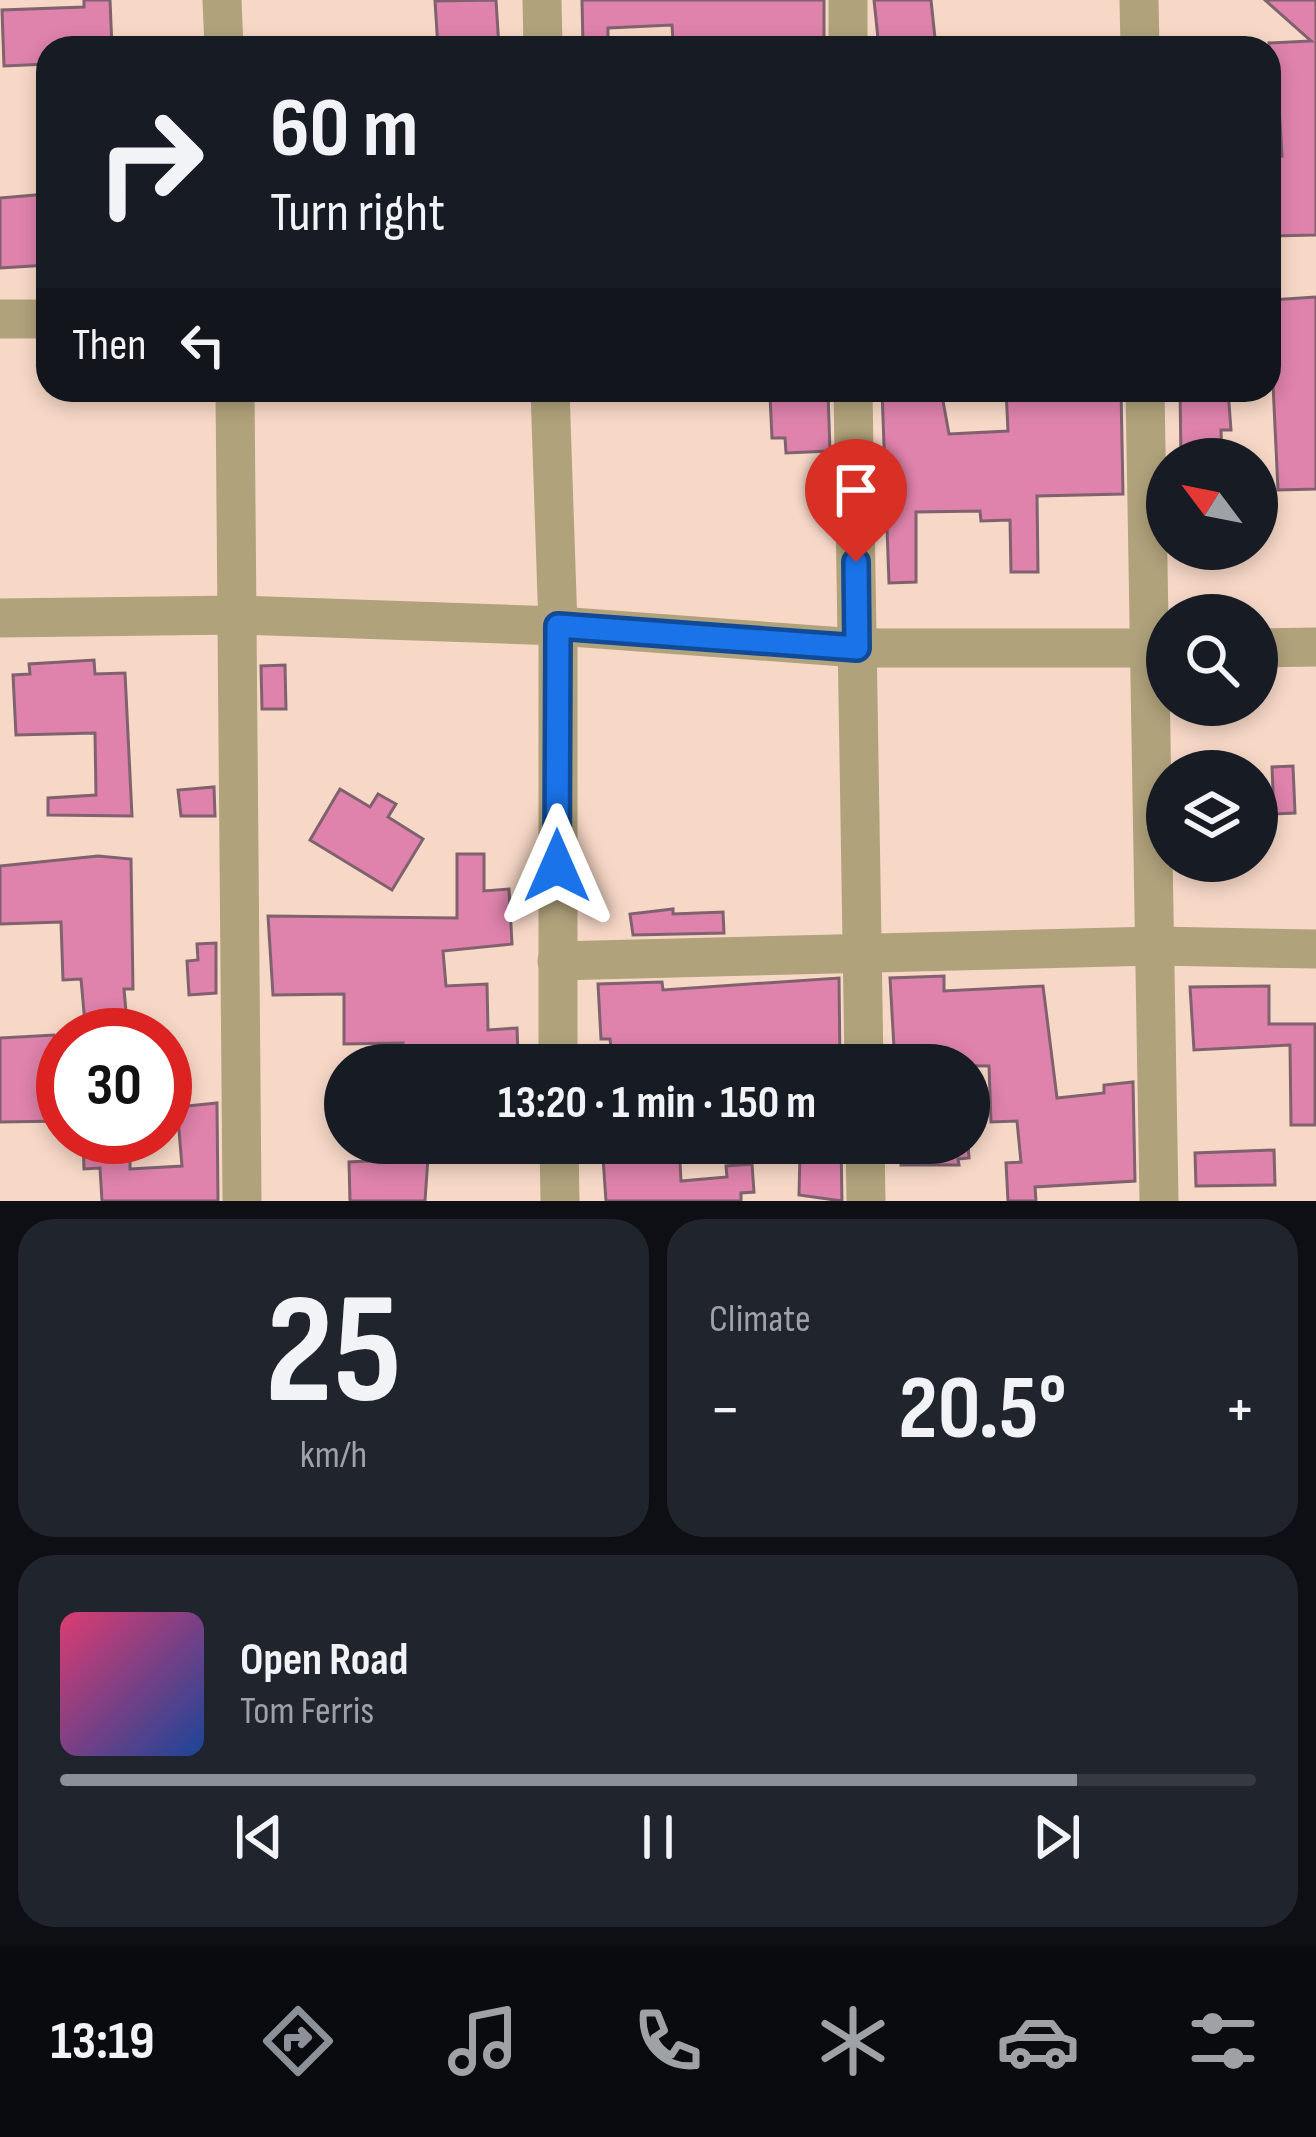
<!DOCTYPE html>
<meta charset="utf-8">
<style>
:root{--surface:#171b24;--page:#20242c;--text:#f1f3f6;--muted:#9ea1a6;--line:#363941;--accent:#8c9099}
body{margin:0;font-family:"Sofia Sans Condensed",sans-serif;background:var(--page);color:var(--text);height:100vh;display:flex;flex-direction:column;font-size:45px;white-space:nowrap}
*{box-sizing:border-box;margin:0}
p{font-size:39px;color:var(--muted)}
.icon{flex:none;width:66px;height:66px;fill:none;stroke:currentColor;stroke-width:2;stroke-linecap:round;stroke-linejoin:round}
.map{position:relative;height:1201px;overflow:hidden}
.sheet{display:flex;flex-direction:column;gap:18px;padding:18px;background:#0d0f14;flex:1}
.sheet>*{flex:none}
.guide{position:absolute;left:36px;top:36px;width:1245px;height:366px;border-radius:36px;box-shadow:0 6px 18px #0003;background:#171b24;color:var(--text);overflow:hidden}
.needle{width:78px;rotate:302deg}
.buttons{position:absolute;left:1146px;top:438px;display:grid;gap:24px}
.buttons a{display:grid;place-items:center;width:132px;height:132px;border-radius:50%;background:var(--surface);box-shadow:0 6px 18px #0003;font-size:60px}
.speed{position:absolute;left:36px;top:1008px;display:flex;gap:24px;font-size:60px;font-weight:700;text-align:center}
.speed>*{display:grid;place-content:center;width:156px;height:156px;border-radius:50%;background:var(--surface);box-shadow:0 6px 18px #0003;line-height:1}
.speed .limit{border:18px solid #d22;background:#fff;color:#111}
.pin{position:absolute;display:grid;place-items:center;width:102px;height:102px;color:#fff;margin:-123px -51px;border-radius:50% 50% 50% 0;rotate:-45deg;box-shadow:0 0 12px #0007}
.pin .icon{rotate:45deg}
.me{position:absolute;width:132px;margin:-66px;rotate:0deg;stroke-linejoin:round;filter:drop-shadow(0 0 9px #0008)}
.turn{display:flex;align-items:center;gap:42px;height:252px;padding:0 36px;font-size:54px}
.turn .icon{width:156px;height:156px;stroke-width:2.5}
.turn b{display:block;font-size:84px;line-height:102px}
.then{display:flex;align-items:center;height:114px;padding:0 36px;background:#0003;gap:24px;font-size:45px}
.big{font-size:90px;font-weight:700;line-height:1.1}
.sheet .widget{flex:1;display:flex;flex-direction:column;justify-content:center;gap:18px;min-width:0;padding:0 42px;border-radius:36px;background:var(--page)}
.sheet .dial{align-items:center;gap:0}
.dial b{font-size:156px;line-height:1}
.song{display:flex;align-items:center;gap:36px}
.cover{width:144px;height:144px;border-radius:18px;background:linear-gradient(135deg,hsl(340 70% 55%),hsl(220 70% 35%))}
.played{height:12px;border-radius:6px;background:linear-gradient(90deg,var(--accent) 85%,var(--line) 85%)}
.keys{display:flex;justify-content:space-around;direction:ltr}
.heat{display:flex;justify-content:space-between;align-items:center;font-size:66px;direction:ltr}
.sheet .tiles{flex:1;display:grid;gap:18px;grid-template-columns:1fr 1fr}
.widget:last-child{grid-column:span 2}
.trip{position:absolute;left:324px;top:1044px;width:666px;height:120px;border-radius:60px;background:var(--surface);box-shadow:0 6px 18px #0003;font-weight:700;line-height:120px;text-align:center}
.menu{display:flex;height:192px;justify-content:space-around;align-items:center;background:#090b0e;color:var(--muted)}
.menu .icon{width:84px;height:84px}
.menu .active{color:var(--accent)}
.menu b{font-size:54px;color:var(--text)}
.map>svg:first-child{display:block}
.building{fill:#df83ac;stroke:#7f626e;stroke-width:3}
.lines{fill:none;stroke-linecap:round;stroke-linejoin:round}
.minor{stroke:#b0a27b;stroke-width:39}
.route-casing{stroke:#114b97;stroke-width:30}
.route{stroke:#1a73e8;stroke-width:21}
</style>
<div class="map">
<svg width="1316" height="1201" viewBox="0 0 1316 1201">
<rect width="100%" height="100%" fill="#f7d8c7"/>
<g class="building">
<polygon points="84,0 110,0 112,48 48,48 48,64 4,66 2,10 84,7"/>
<polygon points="496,0 499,48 438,48 435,1"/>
<polygon points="582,0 824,0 824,48 683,48 683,42 673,42 672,25 608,28 608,45 583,45"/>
<polygon points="874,0 931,0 936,48 879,48"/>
<polygon points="1265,0 1316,0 1316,235 1269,236 1269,157 1282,156 1278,90 1269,90 1269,43 1311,41"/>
<polygon points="48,194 48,265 0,268 0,198"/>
<polygon points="1316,297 1316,489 1278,490 1269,300"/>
<polygon points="882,390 941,390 949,434 1008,431 1006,390 1121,390 1123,494 1037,496 1038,572 1011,572 1010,520 981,521 980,511 916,512 916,582 889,583"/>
<polygon points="1180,390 1228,390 1231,430 1221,430 1222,459 1181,459"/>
<polygon points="828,393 830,451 786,453 785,438 772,438 770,396"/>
<polygon points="94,660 95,674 125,673 132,816 48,815 48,798 96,795 95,733 16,735 13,675 30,674 29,664"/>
<polygon points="285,665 286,709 262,709 261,666"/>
<polygon points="1293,766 1295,813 1274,814 1272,767"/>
<polygon points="214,787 215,816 181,816 178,790"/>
<polygon points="340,789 370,807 378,794 396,804 388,817 423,839 392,890 310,840"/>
<polygon points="457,854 484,854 484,891 509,889 512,944 443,951 446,986 487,984 488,1030 517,1028 518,1056 411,1065 410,1049 403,1049 403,1043 344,1044 344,994 273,995 268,916 457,918"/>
<polygon points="98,856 131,859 133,989 124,989 128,1035 86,1035 81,979 63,980 61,922 0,924 0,866"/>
<polygon points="673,909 673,914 723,912 724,933 633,935 630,914"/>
<polygon points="216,943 216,993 189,995 187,961 198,960 197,944"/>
<polygon points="944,976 944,991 1043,986 1057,1098 1104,1093 1104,1085 1133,1082 1135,1181 1035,1187 1036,1201 1008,1201 1006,1163 1021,1162 1017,1121 991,1122 989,1066 895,1065 890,978"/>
<polygon points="839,978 840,1065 743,1065 741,1052 684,1056 685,1065 613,1065 610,1039 601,1039 598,984 662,982 663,990"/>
<polygon points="1269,986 1269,1024 1315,1024 1315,1125 1291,1125 1290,1045 1194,1050 1190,987"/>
<polygon points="54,1035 63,1121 0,1122 0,1038"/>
<polygon points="217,1103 218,1201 102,1201 100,1168 84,1169 83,1137 130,1137 130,1169 182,1166 177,1107"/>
<polygon points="383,1143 429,1143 425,1201 350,1201 349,1162 369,1161 369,1151 383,1151"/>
<polygon points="602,1143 679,1143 681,1181 727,1177 726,1166 752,1164 754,1192 741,1193 741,1201 606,1201"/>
<polygon points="829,1143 841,1143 842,1201 799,1195 800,1153 829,1154"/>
<polygon points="899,1143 968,1143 969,1158 958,1159 959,1165 901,1165"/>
<polygon points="1274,1150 1275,1185 1196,1186 1195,1153"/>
</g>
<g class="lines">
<g class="minor">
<polyline points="222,0 224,48"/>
<polyline points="542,0 543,48"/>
<polyline points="848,0 848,48"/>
<polyline points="1139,0 1140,48"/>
<polyline points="0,319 48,319"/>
<polyline points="235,390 242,1201"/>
<polyline points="550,390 558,626 558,1065"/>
<polyline points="853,390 864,1065"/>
<polyline points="1145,390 1159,1201"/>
<polyline points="0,618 240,615 558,626 857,648 1167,648"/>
<polyline points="1257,648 1316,647"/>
<polyline points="557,961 1155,946 1316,949"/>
<polyline points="559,1143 560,1201"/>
<polyline points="865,1143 866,1201"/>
</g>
</g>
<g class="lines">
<defs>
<polyline id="route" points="557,866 558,626 857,648 856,562"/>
</defs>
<use href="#route" class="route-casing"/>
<use href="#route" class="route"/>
</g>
</svg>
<div class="buttons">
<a><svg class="needle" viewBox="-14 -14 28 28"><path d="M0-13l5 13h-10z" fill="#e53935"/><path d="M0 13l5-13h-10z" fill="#9ea1a6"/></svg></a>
<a><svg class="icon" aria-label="search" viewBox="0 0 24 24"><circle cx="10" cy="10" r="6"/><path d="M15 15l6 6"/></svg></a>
<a><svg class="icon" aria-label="layers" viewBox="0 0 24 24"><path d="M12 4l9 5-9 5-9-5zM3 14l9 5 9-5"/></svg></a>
</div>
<div class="speed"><div class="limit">30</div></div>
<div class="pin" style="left:856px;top:562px;background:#d93025"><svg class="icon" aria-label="arrive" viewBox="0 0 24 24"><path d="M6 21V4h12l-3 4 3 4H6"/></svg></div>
<svg class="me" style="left:557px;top:866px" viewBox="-20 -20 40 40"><path d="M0-17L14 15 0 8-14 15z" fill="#1a73e8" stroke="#fff" stroke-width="4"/></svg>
<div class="trip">13:20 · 1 min · 150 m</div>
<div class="guide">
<div class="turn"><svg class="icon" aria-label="right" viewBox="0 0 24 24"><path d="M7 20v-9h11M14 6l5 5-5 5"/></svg><div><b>60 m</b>Turn right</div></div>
<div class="then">Then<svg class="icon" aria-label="left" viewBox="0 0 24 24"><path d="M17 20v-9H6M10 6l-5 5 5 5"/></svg></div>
</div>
</div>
<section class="sheet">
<div class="tiles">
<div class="widget dial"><b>25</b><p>km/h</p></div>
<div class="widget"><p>Climate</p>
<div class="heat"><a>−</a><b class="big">20.5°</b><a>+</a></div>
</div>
<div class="widget">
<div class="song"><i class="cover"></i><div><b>Open Road</b><p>Tom Ferris</p></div></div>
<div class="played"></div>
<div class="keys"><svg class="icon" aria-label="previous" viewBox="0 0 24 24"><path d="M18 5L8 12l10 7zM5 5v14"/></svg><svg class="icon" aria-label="pause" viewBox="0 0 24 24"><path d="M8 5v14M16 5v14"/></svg><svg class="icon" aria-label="next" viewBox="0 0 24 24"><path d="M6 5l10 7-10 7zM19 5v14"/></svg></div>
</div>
</div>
</section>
<nav class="menu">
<b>13:19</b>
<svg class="icon active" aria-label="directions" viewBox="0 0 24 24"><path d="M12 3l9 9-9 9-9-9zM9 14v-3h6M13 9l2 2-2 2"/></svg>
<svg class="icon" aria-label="music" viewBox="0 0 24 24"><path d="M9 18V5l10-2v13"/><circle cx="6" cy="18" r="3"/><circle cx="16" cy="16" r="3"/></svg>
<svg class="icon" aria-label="phone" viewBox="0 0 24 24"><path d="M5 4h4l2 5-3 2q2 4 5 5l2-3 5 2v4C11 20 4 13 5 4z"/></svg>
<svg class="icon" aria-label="climate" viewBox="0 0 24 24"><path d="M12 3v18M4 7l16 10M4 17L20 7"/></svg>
<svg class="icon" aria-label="car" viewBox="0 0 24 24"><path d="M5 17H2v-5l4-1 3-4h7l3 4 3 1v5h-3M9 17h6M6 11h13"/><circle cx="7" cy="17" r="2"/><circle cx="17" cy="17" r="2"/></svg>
<svg class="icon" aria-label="filters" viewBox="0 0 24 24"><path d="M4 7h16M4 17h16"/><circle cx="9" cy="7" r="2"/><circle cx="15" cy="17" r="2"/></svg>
</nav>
